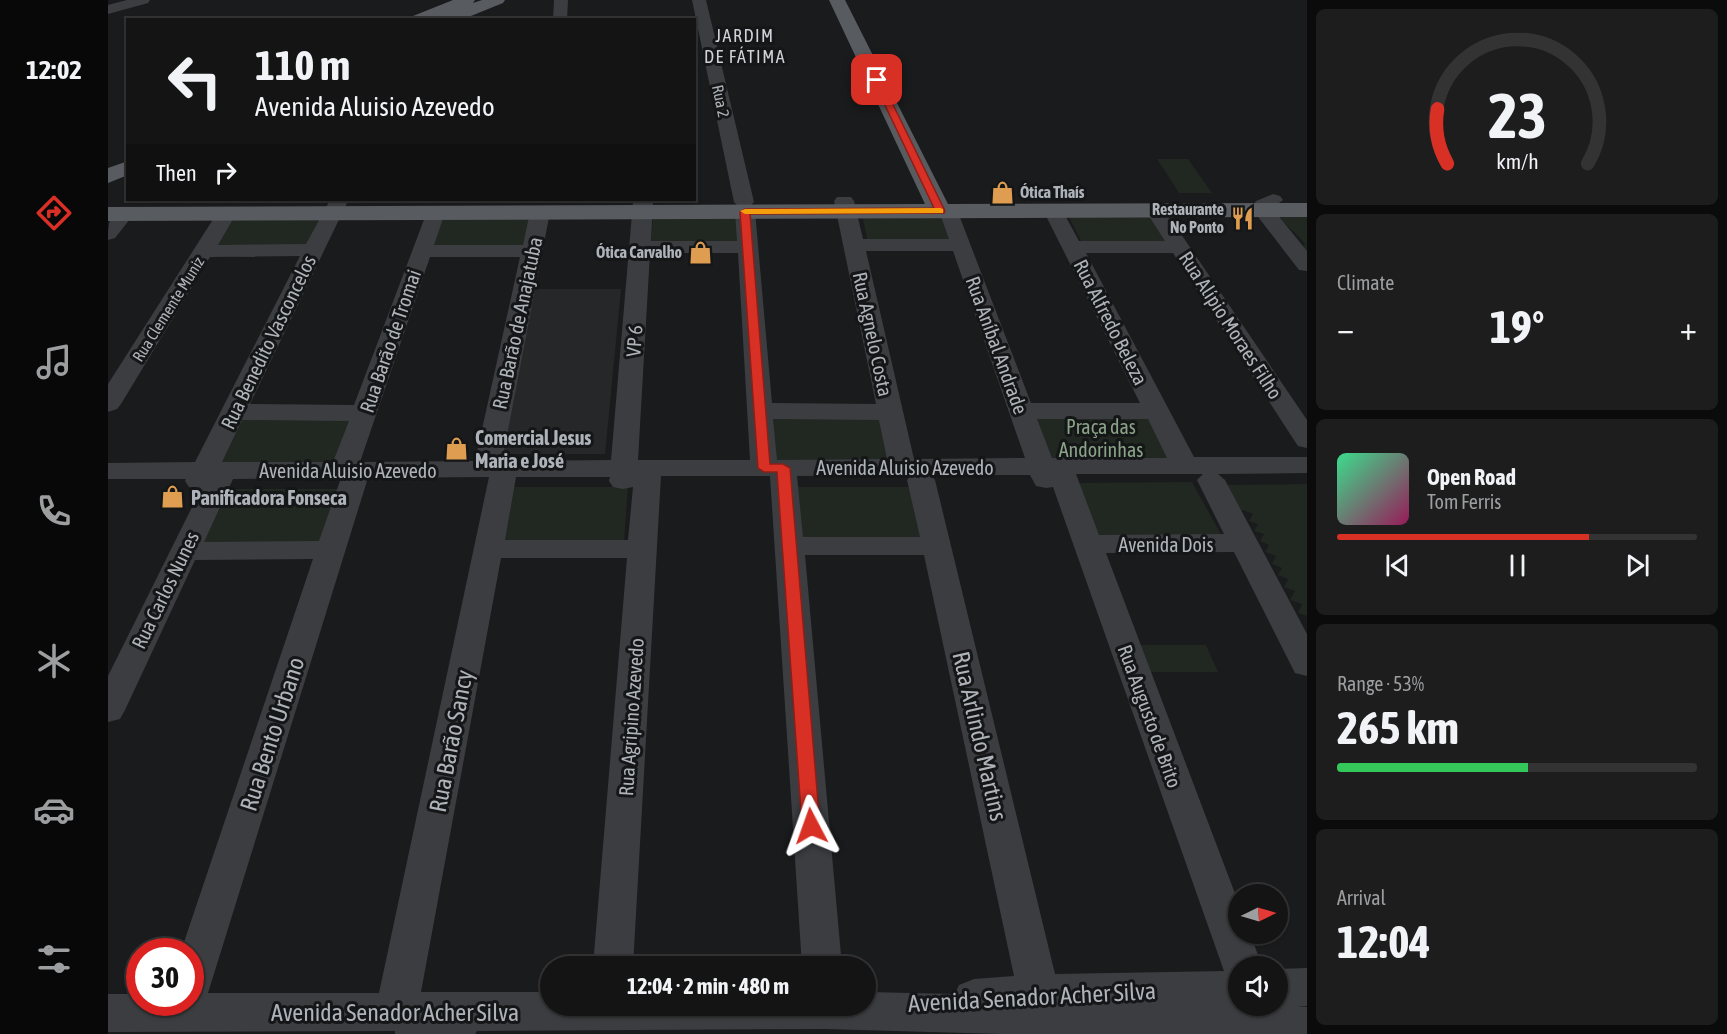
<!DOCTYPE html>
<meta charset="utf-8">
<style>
:root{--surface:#141415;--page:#1d1d1e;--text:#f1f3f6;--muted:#9d9ea0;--line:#333334;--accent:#d93025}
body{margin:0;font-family:"Asap Condensed",sans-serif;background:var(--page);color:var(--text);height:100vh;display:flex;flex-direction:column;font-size:22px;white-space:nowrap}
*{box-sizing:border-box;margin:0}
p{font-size:20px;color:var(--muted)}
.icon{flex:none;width:33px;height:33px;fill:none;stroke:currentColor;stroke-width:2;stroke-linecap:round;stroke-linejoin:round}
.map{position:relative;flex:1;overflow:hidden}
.drawer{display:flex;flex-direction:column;gap:9px;padding:9px;background:#0b0b0c;width:420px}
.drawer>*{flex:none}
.banner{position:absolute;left:18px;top:18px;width:570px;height:183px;border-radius:0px;box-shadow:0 2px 4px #0004,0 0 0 2px var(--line);background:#141415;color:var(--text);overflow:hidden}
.needle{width:39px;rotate:85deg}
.controls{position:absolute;left:1120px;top:884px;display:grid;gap:12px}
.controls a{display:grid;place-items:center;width:60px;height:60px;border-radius:50%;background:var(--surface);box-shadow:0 2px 4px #0004,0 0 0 2px var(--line);font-size:30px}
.speed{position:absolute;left:18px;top:938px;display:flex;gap:12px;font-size:30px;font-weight:700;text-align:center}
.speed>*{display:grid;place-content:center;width:78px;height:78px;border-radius:50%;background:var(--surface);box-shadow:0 2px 4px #0004,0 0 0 2px var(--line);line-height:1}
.speed .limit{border:9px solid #d22;background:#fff;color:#111}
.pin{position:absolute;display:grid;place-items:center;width:51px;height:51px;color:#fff;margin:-26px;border-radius:12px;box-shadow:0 3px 9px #0006}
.me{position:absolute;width:66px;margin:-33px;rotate:356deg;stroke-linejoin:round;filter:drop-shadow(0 0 4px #0008)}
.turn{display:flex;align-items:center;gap:21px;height:126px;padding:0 30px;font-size:27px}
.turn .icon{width:78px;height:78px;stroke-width:2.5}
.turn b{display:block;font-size:42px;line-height:51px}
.then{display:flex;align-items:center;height:57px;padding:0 30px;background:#0003;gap:12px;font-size:22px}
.big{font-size:45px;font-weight:700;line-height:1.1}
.drawer .widget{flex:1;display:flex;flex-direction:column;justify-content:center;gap:9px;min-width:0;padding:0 21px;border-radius:9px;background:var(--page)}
.drawer .dial{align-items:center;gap:0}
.dial svg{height:156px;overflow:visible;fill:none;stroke:var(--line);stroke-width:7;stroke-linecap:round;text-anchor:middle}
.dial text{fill:var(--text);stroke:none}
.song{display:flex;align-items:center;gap:18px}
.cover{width:72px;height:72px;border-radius:9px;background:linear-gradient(135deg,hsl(150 70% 55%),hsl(330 70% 35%))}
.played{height:6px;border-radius:3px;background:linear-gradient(90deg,var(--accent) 70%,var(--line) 70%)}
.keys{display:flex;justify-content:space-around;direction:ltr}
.heat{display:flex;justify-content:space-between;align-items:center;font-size:33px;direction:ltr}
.charge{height:9px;border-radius:4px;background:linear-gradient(90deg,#34c759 53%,var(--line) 0)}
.trip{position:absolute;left:432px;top:956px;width:336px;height:60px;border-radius:30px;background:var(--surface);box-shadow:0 2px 4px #0004,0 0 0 2px var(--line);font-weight:700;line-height:60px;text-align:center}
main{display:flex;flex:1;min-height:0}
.tab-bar{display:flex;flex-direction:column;width:108px;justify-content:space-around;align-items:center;background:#080808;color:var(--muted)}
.tab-bar .icon{width:42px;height:42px}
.tab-bar .on{color:var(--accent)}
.tab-bar b{font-size:27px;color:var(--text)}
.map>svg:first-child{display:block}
.built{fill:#262729}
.green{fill:#212721}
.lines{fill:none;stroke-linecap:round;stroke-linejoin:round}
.minor{fill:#3c3d41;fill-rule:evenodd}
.major{fill:#585b5f;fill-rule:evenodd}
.route{fill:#d93025;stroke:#8d1f18;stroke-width:1.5}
.slow{fill:#f59e0b}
.labels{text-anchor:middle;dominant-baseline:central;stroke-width:6;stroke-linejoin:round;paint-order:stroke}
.far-street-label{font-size:16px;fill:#aeb3ba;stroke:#151617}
.far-poi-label{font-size:16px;font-weight:bold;fill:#aeb3ba;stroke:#151617;text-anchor:end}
.far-neighbourhood-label{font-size:18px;letter-spacing:1.5px;fill:#cfd2d7;stroke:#151617}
.street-label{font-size:20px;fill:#aeb3ba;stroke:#151617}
.park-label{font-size:20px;fill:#8aa388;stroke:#151617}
.poi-label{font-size:20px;font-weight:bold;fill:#aeb3ba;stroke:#151617;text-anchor:start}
.near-street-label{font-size:24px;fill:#aeb3ba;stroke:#151617}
</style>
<main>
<nav class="tab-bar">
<b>12:02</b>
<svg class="icon on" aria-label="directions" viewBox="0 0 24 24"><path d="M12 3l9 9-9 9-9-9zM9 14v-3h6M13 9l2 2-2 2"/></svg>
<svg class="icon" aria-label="music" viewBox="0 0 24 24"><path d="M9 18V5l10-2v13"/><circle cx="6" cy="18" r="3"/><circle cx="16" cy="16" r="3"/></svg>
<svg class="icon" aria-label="phone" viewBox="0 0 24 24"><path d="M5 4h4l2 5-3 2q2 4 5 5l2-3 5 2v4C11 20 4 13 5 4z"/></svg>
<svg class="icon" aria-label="climate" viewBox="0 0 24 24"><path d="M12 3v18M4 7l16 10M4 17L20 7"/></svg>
<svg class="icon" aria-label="car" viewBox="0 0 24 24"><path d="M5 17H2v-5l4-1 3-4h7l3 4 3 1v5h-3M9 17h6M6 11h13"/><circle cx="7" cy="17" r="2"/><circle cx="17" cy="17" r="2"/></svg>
<svg class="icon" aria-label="filters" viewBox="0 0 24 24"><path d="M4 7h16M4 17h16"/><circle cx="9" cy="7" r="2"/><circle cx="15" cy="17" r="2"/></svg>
</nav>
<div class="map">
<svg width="1199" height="1034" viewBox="0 0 1199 1034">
<rect width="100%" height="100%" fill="#1a1b1c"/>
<polygon class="built" points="423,289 513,289 497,454 388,454"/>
<g class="green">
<polygon points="1049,159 1080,159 1104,193 1071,193"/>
<path d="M1199,212V254L1194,248L1197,244C1188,232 1177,226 1168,213Z"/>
<polygon points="545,215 632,215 634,245 543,245"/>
<polygon points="754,215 840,215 849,243 760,243"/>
<polygon points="960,215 1045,215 1063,243 974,243"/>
<polygon points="334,216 422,216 415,248 322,248"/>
<polygon points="212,218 198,246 103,247 120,219"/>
<polygon points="130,416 247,417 228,465 106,465"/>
<polygon points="663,416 776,417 786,460 666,460"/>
<polygon points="927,416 1040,416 1063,459 941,458"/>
<polygon points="1084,482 1115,538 983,538 963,483"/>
<polygon points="1199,484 1199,616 1190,613 1194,604 1182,600 1187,591 1176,587 1180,579 1170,575 1174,568 1164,564 1168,556 1157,552 1161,545 1152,541 1156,534 1146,531 1150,524 1141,521 1145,514 1134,510 1130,517 1115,485"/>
<polygon points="399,487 520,487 516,541 388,542"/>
<polygon points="684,487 810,487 821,540 689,539"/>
<polygon points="117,489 239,489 221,544 89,544"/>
<polygon points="1029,645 1098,645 1110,672 1040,672"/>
</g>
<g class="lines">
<g class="minor">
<polygon points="19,0 42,0 40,3 0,14 0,5"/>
<polygon points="446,0 460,0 459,20 445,20"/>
<path d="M584,0H598L646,202L642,206L647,211L664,403L768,404L726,201L729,197H743L746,201L755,239H841L831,211L834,207H848L923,403H1032L935,210L938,206H952L971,241H1057L1037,210L1040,206H1054L1199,420V448L1190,446L1186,440L1065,253H978L1086,457H1199V473L1110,474L1117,480L1199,634V676L1187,673L1126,552L998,553L1131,904V933H1142L1154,966H1131V1005H1170V969L1199,968V1006H1190L1199,1007V1034H893L717,1029L369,1031L367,1034H287V1031L0,1032V994H32V1002H82V951H73L205,559L87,560L17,710L12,719L0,722V676L93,489L81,487L77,481L78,479H0V463L87,462L192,256L102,257L13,404L9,409L0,412V384L111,210H125L128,214L110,245L198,244L222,200H236L239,203L142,404L246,405L320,209H334L337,213L326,245H415L422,212L425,208H439L442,212L394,461L503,460L525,202L527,200H543L545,202L543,241H629L627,211L631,207L626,202ZM758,251H845L917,458L806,459ZM542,253H630L642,460H530ZM322,257H412L367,461L252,462ZM665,419L771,420L779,459L669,460ZM929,419H1040L1059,458H944ZM134,420L241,421L225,462H114ZM968,474H1095L1089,480L1116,534L991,535ZM803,475L799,480L812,537H695L689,476ZM823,475H922L928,486L938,488L945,487L1116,971L947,974L827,480ZM553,476H662L694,966H734L697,555H816L906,976L866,979L851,985L847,994L758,992V1005H442V992H313L393,558H519L485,966H525ZM381,477L271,993H100L259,481L257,478ZM408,477H502L501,481L505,487L515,489L525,487L520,540H397ZM233,478L211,541L96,542L125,479Z"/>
<polygon points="1165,194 1172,196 1175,200 1164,208 1199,251 1199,271 1191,270 1144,209 1148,201"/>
<path d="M16,208L23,210L26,214L7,238L0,240C0,226 0,212 16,208Z"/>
</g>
<g class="major">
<polygon points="345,0 367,0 365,3 374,0 397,0 395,3 353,20 334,20 333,17 327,20 303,20 305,16"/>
<polygon points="721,0 737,0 840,204 1199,203 1199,217 0,221 0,207 817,204"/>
<polygon points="20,161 20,175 0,183 0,168"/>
</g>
</g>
<polygon class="route" points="769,78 773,80 837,211 836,213 642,214 662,464 675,464 682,468 712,826 709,831 703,833 697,831 694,826 669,472 656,472 650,468 632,212 637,209 826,208 765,80"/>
<polygon class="slow" points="832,208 835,209 835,213 637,214 632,211 637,209"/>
<defs>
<symbol id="shop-bare" viewBox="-9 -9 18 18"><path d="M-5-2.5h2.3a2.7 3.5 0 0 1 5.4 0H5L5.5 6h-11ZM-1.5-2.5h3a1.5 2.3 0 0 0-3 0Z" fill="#de9d51" stroke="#151617" stroke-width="2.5" paint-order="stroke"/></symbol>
<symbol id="restaurant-bare" viewBox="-9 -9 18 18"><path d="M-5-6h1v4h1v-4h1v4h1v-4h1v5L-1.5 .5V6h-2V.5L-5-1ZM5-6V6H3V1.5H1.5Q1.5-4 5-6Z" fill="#de9d51" stroke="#151617" stroke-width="2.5" paint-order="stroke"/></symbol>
</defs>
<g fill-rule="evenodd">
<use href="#shop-bare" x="878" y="176" width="33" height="33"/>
<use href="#restaurant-bare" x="1118" y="202" width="33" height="33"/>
<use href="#shop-bare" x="576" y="236" width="33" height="33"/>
<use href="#shop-bare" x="332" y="432" width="33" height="33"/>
<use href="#shop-bare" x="48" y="480" width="33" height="33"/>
</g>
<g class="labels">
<g class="far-street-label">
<text transform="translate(613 101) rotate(78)">Rua 2</text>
<text transform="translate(60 309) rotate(-58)">Rua Clemente Muniz</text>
</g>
<g class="far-poi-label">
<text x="912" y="192" text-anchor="start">Ótica Thaís</text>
<text x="1116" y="209">Restaurante<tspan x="1116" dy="18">No Ponto</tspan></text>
<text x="574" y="252">Ótica Carvalho</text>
</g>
<g class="far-neighbourhood-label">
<text x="637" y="35">JARDIM<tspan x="637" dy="21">DE FÁTIMA</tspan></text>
</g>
<g class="street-label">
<text transform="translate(1003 322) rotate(63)">Rua Alfredo Beleza</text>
<text transform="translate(409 323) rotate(-78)">Rua Barão de Anajatuba</text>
<text transform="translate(1123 325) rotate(57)">Rua Alípio Moraes Filho</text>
<text transform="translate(765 334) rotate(78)">Rua Agnelo Costa</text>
<text transform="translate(282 341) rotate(-71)">Rua Barão de Tromai</text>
<text transform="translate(526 341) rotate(-86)">VP 6</text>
<text transform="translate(160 342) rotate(-64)">Rua Benedito Vasconcelos</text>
<text transform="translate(889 345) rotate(70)">Rua Aníbal Andrade</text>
<text x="797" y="467">Avenida Aluisio Azevedo</text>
<text x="240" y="470">Avenida Aluisio Azevedo</text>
<text x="1058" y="544">Avenida Dois</text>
<text transform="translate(57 590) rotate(-64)">Rua Carlos Nunes</text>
<text transform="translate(1042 716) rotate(70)">Rua Augusto de Brito</text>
<text transform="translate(523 717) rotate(-86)">Rua Agripino Azevedo</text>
</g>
<g class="park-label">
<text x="993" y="426">Praça das<tspan x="993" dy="23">Andorinhas</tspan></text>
</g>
<g class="poi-label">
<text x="367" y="437">Comercial Jesus<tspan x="367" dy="23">Maria e José</tspan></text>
<text x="83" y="497">Panificadora Fonseca</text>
</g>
<g class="near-street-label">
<text transform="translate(164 734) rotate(-72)">Rua Bento Urbano</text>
<text transform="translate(872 736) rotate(77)">Rua Arlindo Martins</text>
<text transform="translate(343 741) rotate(-79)">Rua Barão Sancy</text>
<text transform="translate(924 997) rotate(-3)">Avenida Senador Acher Silva</text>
<text x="287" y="1012">Avenida Senador Acher Silva</text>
</g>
</g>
</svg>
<div class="controls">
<a><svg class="needle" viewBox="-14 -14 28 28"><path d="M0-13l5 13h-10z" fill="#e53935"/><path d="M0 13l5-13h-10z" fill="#9d9ea0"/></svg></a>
<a><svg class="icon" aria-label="sound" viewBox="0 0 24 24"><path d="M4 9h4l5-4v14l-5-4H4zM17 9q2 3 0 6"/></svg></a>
</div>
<div class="speed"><div class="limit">30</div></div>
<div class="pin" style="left:769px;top:80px;background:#d93025"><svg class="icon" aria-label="arrive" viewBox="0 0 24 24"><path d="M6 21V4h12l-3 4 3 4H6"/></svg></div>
<svg class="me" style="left:703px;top:826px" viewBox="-20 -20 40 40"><path d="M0-17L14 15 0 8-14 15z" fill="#d93025" stroke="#fff" stroke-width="4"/></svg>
<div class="trip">12:04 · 2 min · 480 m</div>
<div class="banner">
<div class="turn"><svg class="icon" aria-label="left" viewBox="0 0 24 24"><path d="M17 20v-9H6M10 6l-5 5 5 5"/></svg><div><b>110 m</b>Avenida Aluisio Azevedo</div></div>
<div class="then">Then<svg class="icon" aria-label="right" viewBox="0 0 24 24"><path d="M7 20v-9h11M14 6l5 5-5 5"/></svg></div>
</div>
</div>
<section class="drawer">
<div class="widget dial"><svg viewBox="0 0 100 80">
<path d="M14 69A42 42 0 1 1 86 69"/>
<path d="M14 69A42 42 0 0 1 9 41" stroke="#d93025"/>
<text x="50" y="56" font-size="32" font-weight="700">23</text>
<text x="50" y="72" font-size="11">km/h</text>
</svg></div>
<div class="widget"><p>Climate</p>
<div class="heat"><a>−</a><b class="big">19°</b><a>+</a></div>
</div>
<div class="widget">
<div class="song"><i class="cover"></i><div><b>Open Road</b><p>Tom Ferris</p></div></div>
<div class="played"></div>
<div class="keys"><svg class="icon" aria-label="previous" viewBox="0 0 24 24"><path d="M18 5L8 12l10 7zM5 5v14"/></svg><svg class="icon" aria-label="pause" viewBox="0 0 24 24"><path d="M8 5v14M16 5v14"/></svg><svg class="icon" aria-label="next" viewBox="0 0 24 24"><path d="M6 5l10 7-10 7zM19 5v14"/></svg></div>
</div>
<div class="widget"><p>Range · 53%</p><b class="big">265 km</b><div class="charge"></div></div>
<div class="widget"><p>Arrival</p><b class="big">12:04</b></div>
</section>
</main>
